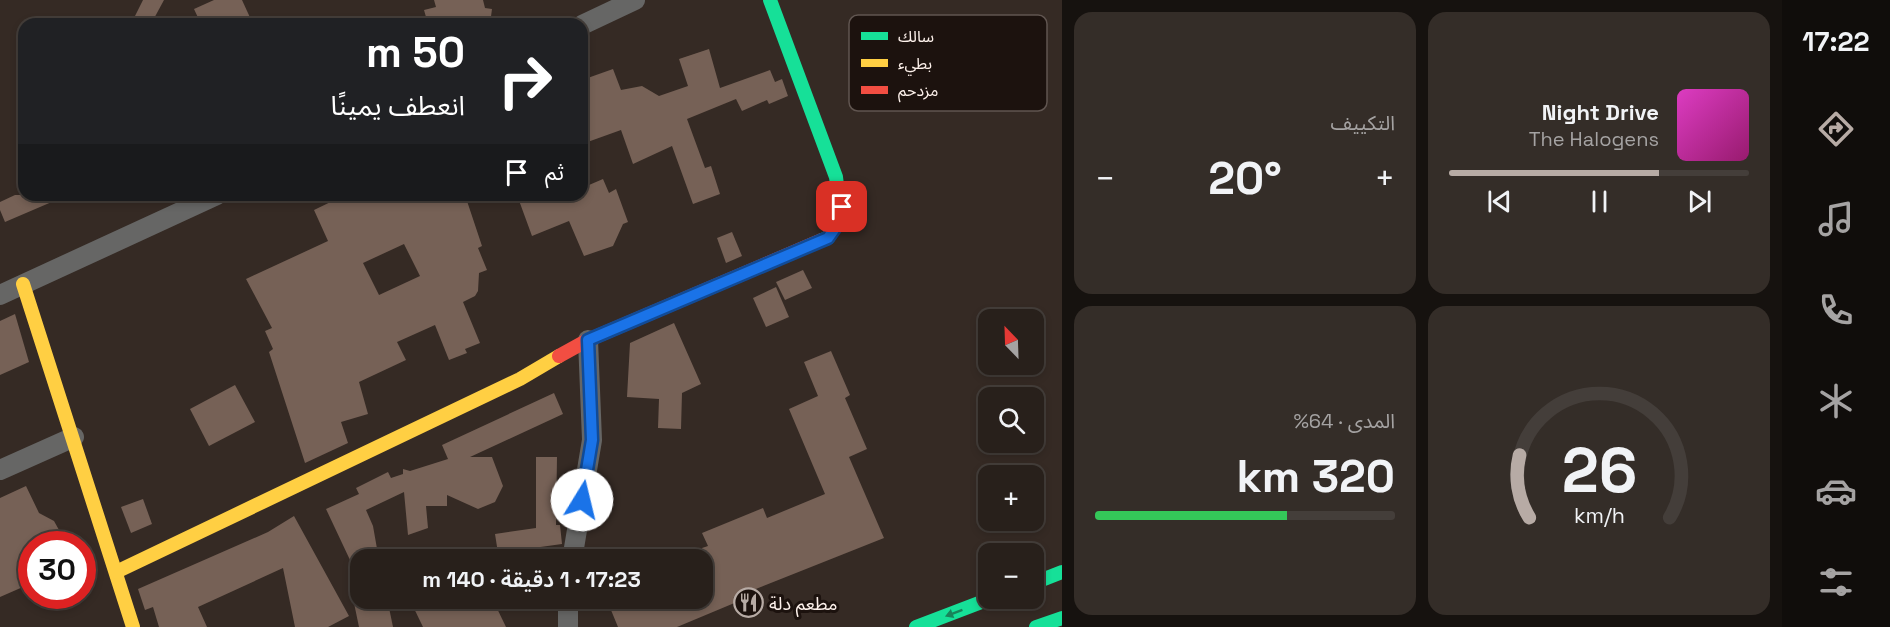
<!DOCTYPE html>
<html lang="ar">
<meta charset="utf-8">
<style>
:root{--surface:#28201b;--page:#342d28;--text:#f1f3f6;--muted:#a5a3a3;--line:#443e3a;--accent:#b7aba5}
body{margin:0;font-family:"Space Grotesk","Noto Sans Arabic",sans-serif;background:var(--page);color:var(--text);direction:rtl;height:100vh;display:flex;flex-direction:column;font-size:22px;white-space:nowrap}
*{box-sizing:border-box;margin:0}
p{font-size:20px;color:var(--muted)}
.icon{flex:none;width:33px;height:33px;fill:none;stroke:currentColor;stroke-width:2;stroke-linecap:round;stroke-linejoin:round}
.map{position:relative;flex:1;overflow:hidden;direction:ltr}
.panel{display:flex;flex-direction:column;gap:12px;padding:12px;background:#16120f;width:720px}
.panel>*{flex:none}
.banner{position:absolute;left:18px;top:18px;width:570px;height:183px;border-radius:18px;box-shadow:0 3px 9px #0003,0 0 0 2px var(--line);direction:rtl;background:#202124;color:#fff;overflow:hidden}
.needle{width:39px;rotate:337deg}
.controls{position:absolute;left:978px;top:309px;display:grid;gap:12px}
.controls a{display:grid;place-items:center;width:66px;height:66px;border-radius:12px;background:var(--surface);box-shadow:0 3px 9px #0003,0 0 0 2px var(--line);font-size:30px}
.speed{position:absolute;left:18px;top:531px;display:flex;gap:12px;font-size:30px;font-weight:700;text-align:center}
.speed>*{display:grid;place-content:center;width:78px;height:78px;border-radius:50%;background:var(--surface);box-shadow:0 3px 9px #0003,0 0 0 2px var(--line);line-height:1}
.speed .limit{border:9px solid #d22;background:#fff;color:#111}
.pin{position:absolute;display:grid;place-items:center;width:51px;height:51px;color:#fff;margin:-26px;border-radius:12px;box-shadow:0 3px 9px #0006}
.me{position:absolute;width:66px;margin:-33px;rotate:9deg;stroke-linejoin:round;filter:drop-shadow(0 0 4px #0008)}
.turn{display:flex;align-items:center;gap:21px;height:126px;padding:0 24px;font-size:27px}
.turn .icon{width:78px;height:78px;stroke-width:2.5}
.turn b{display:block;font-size:42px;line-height:51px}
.then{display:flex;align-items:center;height:57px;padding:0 24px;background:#0003;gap:12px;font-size:22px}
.big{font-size:45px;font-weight:600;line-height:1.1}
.panel .card{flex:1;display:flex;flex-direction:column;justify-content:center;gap:9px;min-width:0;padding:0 21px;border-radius:18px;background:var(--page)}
.panel .dial{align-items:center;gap:0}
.dial svg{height:156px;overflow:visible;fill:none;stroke:var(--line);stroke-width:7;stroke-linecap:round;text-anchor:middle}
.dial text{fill:var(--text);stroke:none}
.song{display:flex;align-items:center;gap:18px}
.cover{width:72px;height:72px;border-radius:9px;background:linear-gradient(135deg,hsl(310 70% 55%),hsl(320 70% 35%))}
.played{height:6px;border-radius:3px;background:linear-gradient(90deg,var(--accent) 70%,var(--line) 70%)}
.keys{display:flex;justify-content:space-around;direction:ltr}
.heat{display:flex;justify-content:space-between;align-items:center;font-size:33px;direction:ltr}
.charge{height:9px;border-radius:4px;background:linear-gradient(90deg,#34c759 64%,var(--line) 0)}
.panel .tiles{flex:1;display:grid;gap:12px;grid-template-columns:repeat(2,1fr)}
.trip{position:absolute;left:350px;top:549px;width:363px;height:60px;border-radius:18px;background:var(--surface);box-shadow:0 3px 9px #0003,0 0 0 2px var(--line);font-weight:600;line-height:60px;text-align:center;direction:rtl}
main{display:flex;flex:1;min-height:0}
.menu{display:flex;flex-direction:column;width:108px;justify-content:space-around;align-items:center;background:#100d0b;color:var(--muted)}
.menu .icon{width:42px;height:42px}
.menu .current{color:var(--accent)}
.menu b{font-size:27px;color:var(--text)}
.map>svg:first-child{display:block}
.building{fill:#766156;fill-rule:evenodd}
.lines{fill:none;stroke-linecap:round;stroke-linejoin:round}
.street{stroke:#666665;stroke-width:20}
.fast{stroke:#16e098;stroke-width:14}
.slow{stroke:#ffcf43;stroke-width:14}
.jam{stroke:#f24e42;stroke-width:14}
.oneway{fill:#19835a}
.route-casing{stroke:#114b97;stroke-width:15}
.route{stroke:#1a73e8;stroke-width:10}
.labels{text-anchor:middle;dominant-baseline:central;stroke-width:6;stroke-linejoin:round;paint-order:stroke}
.poi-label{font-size:18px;fill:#fdf1eb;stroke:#1c120e;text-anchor:start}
.key{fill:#1c120e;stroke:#605550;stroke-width:1.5}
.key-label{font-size:16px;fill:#fdf1eb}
</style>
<main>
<nav class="menu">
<b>17:22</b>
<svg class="icon current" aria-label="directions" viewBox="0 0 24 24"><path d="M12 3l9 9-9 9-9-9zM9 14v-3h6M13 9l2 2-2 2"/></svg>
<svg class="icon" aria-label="music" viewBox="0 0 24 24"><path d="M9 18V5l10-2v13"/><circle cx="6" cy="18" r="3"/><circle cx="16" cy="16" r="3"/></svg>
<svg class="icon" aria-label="phone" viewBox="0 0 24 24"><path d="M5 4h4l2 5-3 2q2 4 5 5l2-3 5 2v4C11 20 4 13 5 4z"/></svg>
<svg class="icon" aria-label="climate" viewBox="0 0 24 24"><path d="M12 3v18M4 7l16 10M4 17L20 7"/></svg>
<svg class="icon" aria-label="car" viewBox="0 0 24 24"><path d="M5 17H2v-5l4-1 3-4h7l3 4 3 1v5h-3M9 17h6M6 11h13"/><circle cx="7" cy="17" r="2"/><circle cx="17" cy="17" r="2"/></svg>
<svg class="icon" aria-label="filters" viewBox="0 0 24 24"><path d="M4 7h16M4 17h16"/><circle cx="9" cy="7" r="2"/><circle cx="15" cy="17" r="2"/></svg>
</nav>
<section class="panel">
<div class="tiles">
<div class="card">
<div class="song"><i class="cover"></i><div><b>Night Drive</b><p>The Halogens</p></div></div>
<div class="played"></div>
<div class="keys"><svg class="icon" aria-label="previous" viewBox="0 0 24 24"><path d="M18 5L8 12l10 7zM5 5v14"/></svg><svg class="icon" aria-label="pause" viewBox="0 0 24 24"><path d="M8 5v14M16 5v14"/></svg><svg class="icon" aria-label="next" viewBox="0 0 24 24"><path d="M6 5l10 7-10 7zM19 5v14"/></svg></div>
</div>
<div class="card"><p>التكييف</p>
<div class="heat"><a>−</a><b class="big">20°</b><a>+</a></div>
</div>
<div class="card dial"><svg viewBox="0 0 100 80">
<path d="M14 69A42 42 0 1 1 86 69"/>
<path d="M14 69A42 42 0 0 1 9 37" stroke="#b7aba5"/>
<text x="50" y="56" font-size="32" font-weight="700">26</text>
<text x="50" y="72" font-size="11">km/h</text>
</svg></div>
<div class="card"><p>المدى · 64%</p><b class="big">320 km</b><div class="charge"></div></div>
</div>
</section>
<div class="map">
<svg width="1062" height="627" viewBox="0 0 1062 627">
<rect width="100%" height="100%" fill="#352a24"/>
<g class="building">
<polygon points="143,0 164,0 151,24 131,24"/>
<polygon points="214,0 242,0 253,24 201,24 194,9"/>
<polygon points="434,0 483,0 485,8 492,9 490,24 428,24 424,10 436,7"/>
<polygon points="709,49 720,88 770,70 775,82 782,79 788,96 769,104 767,100 742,111 736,99 687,119 705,168 711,166 720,194 693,204 672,146 633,164 621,130 582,144 582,112 587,110 582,95 582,80 613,69 621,90 642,86 659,96 688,86 679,59"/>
<polygon points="603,179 609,193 616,189 628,222 623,224 613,246 584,256 569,221 532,236 517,195 582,195 582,188"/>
<polygon points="15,195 68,195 5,222 0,210 0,202"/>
<path d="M345,195H465L482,246L478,248L487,270L479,273L478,291L475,296L463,302L480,343L465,349L467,353L449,360L435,325L397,342L406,360L359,382L368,414L341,422L348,443L305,463L269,352L273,349L265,331L272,328L246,279L328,241L314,210ZM404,244L420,276L379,295L363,263Z"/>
<polygon points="732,232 742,256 726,263 717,238"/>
<polygon points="803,270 812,288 785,300 776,282"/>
<polygon points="776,287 789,317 766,327 753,298"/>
<polygon points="15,314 29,362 0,375 0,321"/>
<polygon points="674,323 701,384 682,393 681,429 658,428 659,399 627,397 630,343"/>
<polygon points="831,351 850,395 845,398 867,449 849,457 884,538 733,598 744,599 677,627 618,627 606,598 702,598 702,548 708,546 702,533 763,508 767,518 825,494 789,409 818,396 804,362"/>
<polygon points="235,385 255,422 209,446 190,409"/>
<polygon points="554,393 563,414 470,457 492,457 503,486 495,502 478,509 447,495 447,506 426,506 428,528 408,535 404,492 366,510 373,526 379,560 350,560 326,509 359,494 356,488 388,472 391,478 403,474 403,469 410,471 448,459 442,445"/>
<polygon points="536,457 557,457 556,525 560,525 562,544 498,553 495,534 536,528"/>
<polygon points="26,486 39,513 54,521 59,530 62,544 32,544 32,583 0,597 0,498"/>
<polygon points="143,499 152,524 131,533 121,507"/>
<polygon points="294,516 349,616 328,627 295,627 283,568 198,607 207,627 159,627 153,607 145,610 138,589 268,532"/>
<polygon points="364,598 387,598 393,627 359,627 354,603"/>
<polygon points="409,598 492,598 506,627 423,627"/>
</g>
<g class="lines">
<g class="street">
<polyline points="582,25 635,0"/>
<polyline points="0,295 217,195"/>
<polyline points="0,470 74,437"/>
<polyline points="572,560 592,440 588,340"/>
<polyline points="568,598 568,627"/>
</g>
<g class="fast">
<polyline points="770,0 836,177 840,209 836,223 828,238 822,240"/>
<polyline points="1034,583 1062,572"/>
<polyline points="916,627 992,598"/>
<polyline points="1036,627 1062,618"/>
</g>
<g class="slow">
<polyline points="23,284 133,627"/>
<polyline points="116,572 520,379 559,356"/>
</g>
<polyline class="jam" points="559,356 588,340 822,240"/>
</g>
<defs><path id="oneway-solid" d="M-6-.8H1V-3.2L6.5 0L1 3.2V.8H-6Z" transform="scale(1.5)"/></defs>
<use class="oneway" href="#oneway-solid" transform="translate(954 613) rotate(159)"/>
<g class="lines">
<defs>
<polyline id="route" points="582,500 592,440 588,340 828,238 838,224 842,207"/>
</defs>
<use href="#route" class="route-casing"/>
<use href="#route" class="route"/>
</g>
<defs>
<symbol id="restaurant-ring" viewBox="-11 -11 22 22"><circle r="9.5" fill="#1c120e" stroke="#b7aba5" stroke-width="1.5"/><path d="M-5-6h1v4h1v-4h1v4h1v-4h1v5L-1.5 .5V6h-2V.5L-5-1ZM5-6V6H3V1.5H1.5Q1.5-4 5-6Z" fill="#b7aba5"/></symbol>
</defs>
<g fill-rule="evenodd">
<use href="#restaurant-ring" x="732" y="586" width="33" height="33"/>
</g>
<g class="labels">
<g class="poi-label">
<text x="769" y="603">مطعم دلة</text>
</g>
</g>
<rect x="849" y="15" width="198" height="96" rx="9" class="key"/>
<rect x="861" y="32" width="27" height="8" fill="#16e098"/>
<rect x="861" y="59" width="27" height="8" fill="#ffcf43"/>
<rect x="861" y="86" width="27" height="8" fill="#f24e42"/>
<g class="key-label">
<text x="898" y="42">سالك</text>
<text x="898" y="69">بطيء</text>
<text x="898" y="96">مزدحم</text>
</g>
</svg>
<div class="controls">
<a><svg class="needle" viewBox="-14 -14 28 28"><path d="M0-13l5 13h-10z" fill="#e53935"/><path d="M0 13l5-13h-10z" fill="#a5a3a3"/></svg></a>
<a><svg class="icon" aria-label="search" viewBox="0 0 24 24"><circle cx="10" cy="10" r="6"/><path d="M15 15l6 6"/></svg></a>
<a>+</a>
<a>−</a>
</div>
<div class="speed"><div class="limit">30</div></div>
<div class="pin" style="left:842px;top:207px;background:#d93025"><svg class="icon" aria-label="arrive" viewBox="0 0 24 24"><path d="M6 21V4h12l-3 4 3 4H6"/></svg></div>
<svg class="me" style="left:582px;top:500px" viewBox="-20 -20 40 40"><circle r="19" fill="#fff"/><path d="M0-13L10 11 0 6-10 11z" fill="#1a73e8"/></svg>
<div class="trip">17:23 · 1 دقيقة · 140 m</div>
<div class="banner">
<div class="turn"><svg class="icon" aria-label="right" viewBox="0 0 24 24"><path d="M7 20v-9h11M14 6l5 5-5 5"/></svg><div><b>50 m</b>انعطف يمينًا</div></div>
<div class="then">ثم<svg class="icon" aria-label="arrive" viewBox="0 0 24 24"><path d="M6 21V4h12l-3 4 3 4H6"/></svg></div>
</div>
</div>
</main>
